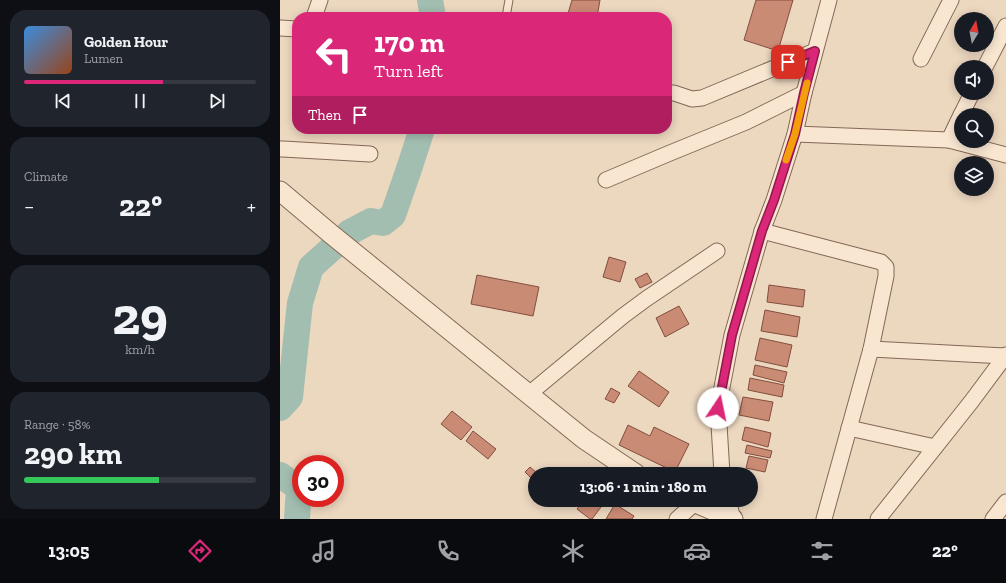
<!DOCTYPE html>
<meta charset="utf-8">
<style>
:root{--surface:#171b24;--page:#20242c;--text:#f1f3f6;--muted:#9ea1a6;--line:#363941;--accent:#db2777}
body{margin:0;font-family:"Zilla Slab",serif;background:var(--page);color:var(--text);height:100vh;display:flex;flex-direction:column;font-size:15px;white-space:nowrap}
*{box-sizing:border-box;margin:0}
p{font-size:13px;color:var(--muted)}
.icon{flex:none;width:22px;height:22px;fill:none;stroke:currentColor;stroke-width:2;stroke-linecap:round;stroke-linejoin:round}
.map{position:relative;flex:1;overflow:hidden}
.drawer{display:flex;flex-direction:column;gap:10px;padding:10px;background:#0d0f14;width:280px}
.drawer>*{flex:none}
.banner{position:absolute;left:12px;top:12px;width:380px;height:122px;border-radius:16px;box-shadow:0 2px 10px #0003;background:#db2777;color:#fff;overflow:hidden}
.needle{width:26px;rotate:10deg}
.fabs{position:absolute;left:674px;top:12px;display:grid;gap:8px}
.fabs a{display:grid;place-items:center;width:40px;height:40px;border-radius:50%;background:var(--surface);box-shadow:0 2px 10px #0003;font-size:20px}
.speed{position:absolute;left:12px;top:455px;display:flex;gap:8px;font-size:20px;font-weight:700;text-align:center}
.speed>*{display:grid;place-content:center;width:52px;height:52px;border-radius:50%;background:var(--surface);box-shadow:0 2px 10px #0003;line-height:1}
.speed .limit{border:6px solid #d22;background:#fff;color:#111}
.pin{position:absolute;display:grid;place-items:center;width:34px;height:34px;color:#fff;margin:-17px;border-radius:8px;box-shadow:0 2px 6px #0006}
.me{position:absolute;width:44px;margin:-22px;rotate:11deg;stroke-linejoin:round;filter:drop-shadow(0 0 3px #0008)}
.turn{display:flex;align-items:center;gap:14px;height:84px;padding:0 16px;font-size:18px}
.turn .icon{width:52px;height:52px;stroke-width:2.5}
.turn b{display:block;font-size:28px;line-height:34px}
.then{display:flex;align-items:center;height:38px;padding:0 16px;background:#0003;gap:8px;font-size:15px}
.big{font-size:30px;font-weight:700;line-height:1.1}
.drawer .tile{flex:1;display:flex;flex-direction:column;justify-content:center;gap:6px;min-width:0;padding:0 14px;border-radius:16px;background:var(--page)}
.drawer .dial{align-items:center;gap:0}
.dial b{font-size:52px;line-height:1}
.song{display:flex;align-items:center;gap:12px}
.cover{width:48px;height:48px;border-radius:6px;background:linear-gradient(135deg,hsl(210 70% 55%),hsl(20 70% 35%))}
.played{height:4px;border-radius:2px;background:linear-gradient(90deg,var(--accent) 60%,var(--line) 60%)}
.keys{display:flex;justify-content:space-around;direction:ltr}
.heat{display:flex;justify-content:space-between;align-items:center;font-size:22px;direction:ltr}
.charge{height:6px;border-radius:3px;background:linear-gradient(90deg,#34c759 58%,var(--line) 0)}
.trip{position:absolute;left:248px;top:467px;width:230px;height:40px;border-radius:20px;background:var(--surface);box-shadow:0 2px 10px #0003;font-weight:700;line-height:40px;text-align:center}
.dock{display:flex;height:64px;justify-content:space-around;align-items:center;background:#090b0e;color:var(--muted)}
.dock .icon{width:28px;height:28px}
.dock .selected{color:var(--accent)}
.dock b{font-size:18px;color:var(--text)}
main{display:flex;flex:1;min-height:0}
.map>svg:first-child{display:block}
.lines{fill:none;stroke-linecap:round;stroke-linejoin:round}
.river{stroke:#a2beb1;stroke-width:26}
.building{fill:#ca8b75;stroke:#834e3e}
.service-casing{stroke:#846858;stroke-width:9}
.minor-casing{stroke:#846858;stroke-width:17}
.tertiary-casing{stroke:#846858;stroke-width:21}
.service{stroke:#f8e6d1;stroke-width:7}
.minor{stroke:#f8e6d1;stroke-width:15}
.tertiary{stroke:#f8e6d1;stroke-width:19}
.route-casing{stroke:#8e194d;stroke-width:10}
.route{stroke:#db2777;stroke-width:7}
.slow{stroke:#f59e0b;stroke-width:7}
</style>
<main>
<section class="drawer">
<div class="tile">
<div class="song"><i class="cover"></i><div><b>Golden Hour</b><p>Lumen</p></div></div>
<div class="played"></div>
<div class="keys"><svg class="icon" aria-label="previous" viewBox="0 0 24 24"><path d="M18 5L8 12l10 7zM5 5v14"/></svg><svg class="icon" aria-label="pause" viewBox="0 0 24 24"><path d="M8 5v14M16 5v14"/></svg><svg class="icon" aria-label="next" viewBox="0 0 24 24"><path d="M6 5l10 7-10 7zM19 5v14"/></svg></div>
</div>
<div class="tile"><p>Climate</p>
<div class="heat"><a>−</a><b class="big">22°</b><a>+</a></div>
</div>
<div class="tile dial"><b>29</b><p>km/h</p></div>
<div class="tile"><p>Range · 58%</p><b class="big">290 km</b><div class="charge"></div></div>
</section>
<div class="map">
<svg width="726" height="519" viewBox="0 0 726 519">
<rect width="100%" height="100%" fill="#ecd7bf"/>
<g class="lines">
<g class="river">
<polyline points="150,0 153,17"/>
<polyline points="0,408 10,397 20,303 31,267 70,232 91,221 103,223 113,215 130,166 142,129"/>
<polyline points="0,475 19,488 17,519"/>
</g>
</g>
<g class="building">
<polygon points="292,0 320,0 317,17 287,17"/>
<polygon points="476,0 513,0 498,51 464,40"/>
<polygon points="329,257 346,262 340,282 323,277"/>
<polygon points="367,273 372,282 360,288 355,279"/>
<polygon points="197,275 259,287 253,316 191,304"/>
<polygon points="489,285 525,290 523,307 487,302"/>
<polygon points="399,306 409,324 385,337 376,318"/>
<polygon points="485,310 520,317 517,337 481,331"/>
<polygon points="480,338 512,345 507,367 475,360"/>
<polygon points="475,365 507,372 504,383 473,375"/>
<polygon points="359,371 389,392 379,407 348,386"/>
<polygon points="470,378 504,385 502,397 468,390"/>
<polygon points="331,388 340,393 334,403 325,399"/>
<polygon points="463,397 493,402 489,421 459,415"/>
<polygon points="172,411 192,427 181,440 161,424"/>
<polygon points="348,425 370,436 374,427 409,444 395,472 339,445"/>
<polygon points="465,427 491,433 488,447 462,440"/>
<polygon points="193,431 216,449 208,459 186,441"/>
<polygon points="467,445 492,451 490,458 465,453"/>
<polygon points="469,456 488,460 485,472 466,468"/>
<polygon points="250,467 258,474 255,474 255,482 245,472"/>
<polygon points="304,500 321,500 324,503 312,519 310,519 297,509"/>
<polygon points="335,504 354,516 352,519 326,519"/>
</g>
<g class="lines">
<defs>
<polyline id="service" points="226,17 229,0"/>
<g id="minor">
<polyline points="34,17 40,0"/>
<polyline points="0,28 17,29"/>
<polyline points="641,59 671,0"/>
<polyline points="705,67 726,26"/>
<polyline points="387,93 394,93 412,99 422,98 535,51"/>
<polyline points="681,115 692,93"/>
<polyline points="515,134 669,140 726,155"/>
<polyline points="669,140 681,115"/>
<polyline points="0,149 3,149 90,154"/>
<polyline points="326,180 390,153 466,122 524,93"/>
<polyline points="482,231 601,262 606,267 606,276 591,349 544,519"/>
<polyline points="591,349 725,356 726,357"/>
<polyline points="249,394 343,316 366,299 437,251"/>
<polyline points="569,428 655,447"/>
<polyline points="442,474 438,408 452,335 482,231 494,200 515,134 524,93 549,0"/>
<polyline points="448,500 453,519"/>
<polyline points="397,519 415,503"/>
<polyline points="598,519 691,402 726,355"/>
<polyline points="713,519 726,502"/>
</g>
<g id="tertiary">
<polyline points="0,191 51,234 304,439 356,474"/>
<polyline points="409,500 453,519"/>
</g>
</defs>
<use href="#service" class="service-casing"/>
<use href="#minor" class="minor-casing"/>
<use href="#tertiary" class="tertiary-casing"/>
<use href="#service" class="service"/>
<use href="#minor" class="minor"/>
<use href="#tertiary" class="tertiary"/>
</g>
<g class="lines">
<defs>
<polyline id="route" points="438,408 452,335 482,231 494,200 515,134 524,93 535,51 508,62"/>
</defs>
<use href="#route" class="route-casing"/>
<use href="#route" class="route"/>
<polyline class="slow" points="506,160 515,134 527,83"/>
</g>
</svg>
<div class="fabs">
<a><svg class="needle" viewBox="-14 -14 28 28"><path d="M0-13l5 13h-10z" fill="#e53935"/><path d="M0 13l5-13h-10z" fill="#9ea1a6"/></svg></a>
<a><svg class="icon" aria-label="sound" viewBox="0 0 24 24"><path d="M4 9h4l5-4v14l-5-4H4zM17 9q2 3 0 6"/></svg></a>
<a><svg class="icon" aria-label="search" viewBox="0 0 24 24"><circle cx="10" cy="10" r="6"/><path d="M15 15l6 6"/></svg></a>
<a><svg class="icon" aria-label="layers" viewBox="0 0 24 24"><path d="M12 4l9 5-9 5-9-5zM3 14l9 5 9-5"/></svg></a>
</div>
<div class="speed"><div class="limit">30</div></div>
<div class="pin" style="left:508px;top:62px;background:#d93025"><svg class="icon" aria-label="arrive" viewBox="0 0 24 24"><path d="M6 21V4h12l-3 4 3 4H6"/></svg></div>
<svg class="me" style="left:438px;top:408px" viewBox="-20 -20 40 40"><circle r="19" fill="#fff"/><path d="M0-13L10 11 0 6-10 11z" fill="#db2777"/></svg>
<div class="trip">13:06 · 1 min · 180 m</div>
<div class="banner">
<div class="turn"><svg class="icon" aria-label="left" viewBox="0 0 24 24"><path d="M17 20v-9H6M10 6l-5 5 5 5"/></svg><div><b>170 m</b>Turn left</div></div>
<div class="then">Then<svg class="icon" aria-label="arrive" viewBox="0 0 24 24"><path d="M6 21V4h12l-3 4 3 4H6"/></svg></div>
</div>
</div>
</main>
<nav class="dock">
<b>13:05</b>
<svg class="icon selected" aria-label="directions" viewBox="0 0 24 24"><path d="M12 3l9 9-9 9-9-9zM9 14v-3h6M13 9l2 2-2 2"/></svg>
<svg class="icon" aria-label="music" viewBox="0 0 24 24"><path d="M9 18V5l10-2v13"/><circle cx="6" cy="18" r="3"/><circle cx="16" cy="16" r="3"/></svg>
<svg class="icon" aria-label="phone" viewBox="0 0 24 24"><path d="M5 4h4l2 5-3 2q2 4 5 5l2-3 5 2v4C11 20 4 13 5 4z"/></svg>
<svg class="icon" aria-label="climate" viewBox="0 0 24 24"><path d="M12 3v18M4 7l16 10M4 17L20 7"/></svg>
<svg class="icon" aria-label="car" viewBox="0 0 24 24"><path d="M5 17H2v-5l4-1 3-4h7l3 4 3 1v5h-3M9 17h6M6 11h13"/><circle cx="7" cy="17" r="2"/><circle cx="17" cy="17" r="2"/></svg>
<svg class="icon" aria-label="filters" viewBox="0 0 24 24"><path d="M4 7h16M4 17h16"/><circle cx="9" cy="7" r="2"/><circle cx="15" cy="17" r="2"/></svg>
<b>22°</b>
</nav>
